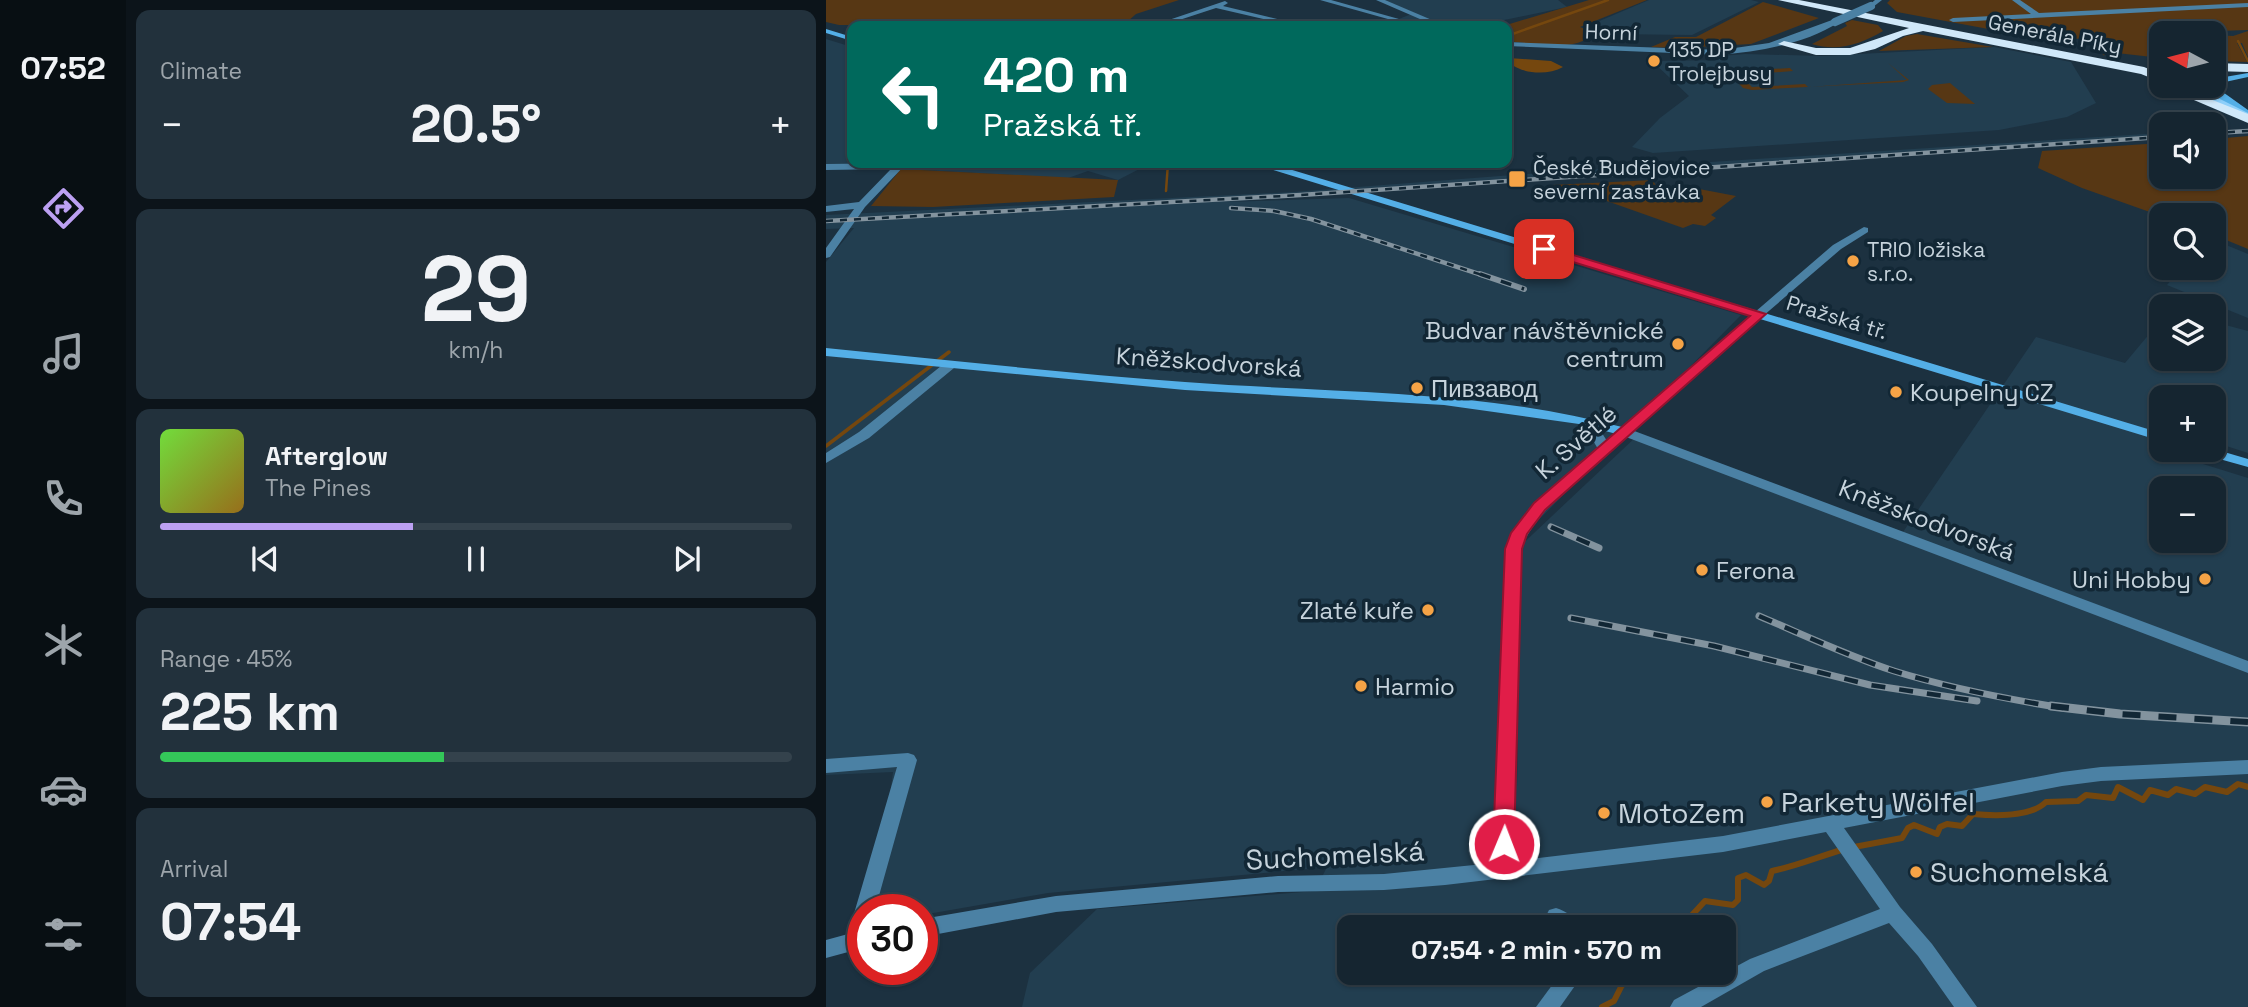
<!DOCTYPE html>
<meta charset="utf-8">
<style>
:root{--surface:#152530;--page:#22313c;--text:#f1f3f6;--muted:#9da5ab;--line:#34424c;--accent:#bca0f2}
body{margin:0;font-family:"Space Grotesk",sans-serif;background:var(--page);color:var(--text);height:100vh;display:flex;flex-direction:column;font-size:26px;white-space:nowrap}
*{box-sizing:border-box;margin:0}
p{font-size:23px;color:var(--muted)}
.icon{flex:none;width:38px;height:38px;fill:none;stroke:currentColor;stroke-width:2;stroke-linecap:round;stroke-linejoin:round}
.map{position:relative;flex:1;overflow:hidden}
.side{display:flex;flex-direction:column;gap:10px;padding:10px;background:#0c141a;width:700px}
.side>*{flex:none}
.banner{position:absolute;left:21px;top:21px;width:665px;height:147px;border-radius:14px;box-shadow:0 2px 5px #0004,0 0 0 2px var(--line);background:#00695c;color:#fff;overflow:hidden}
.needle{width:46px;rotate:277deg}
.tools{position:absolute;left:1323px;top:21px;display:grid;gap:14px}
.tools a{display:grid;place-items:center;width:77px;height:77px;border-radius:14px;background:var(--surface);box-shadow:0 2px 5px #0004,0 0 0 2px var(--line);font-size:35px}
.speed{position:absolute;left:21px;top:894px;display:flex;gap:14px;font-size:35px;font-weight:700;text-align:center}
.speed>*{display:grid;place-content:center;width:91px;height:91px;border-radius:50%;background:var(--surface);box-shadow:0 2px 5px #0004,0 0 0 2px var(--line);line-height:1}
.speed .limit{border:10px solid #d22;background:#fff;color:#111}
.pin{position:absolute;display:grid;place-items:center;width:60px;height:60px;color:#fff;margin:-30px;border-radius:14px;box-shadow:0 4px 10px #0006}
.me{position:absolute;width:77px;margin:-38px;rotate:1deg;stroke-linejoin:round;filter:drop-shadow(0 0 5px #0008)}
.turn{display:flex;align-items:center;gap:24px;height:147px;padding:0 21px;font-size:32px}
.turn .icon{width:91px;height:91px;stroke-width:2.5}
.turn b{display:block;font-size:49px;line-height:60px}
.big{font-size:52px;font-weight:800;line-height:1.1}
.side .card{flex:1;display:flex;flex-direction:column;justify-content:center;gap:10px;min-width:0;padding:0 24px;border-radius:14px;background:var(--page)}
.side .dial{align-items:center;gap:0}
.dial b{font-size:91px;line-height:1}
.song{display:flex;align-items:center;gap:21px}
.cover{width:84px;height:84px;border-radius:10px;background:linear-gradient(135deg,hsl(100 70% 55%),hsl(40 70% 35%))}
.played{height:7px;border-radius:4px;background:linear-gradient(90deg,var(--accent) 40%,var(--line) 40%)}
.keys{display:flex;justify-content:space-around;direction:ltr}
.heat{display:flex;justify-content:space-between;align-items:center;font-size:38px;direction:ltr}
.charge{height:10px;border-radius:5px;background:linear-gradient(90deg,#34c759 45%,var(--line) 0)}
.trip{position:absolute;left:511px;top:915px;width:399px;height:70px;border-radius:14px;background:var(--surface);box-shadow:0 2px 5px #0004,0 0 0 2px var(--line);font-weight:800;line-height:70px;text-align:center}
main{display:flex;flex:1;min-height:0}
.tabs{display:flex;flex-direction:column;width:126px;justify-content:space-around;align-items:center;background:#080f13;color:var(--muted)}
.tabs .icon{width:49px;height:49px}
.tabs .current{color:var(--accent)}
.tabs b{font-size:32px;color:var(--text)}
.map>svg:first-child{display:block}
.built{fill:#223e50;fill-rule:evenodd}
.green{fill:#573714}
.water{fill:#75470e}
.lines{fill:none;stroke-linecap:round;stroke-linejoin:round}
.stream-far2{stroke:#75470e;stroke-width:2.5}
.stream-far1{stroke:#75470e;stroke-width:3.5}
.stream{stroke:#75470e;stroke-width:6}
.street{fill:#4b81a4;fill-rule:evenodd}
.secondary{fill:#54afe7;fill-rule:evenodd}
.primary{fill:#8ecffa;fill-rule:evenodd}
.highway{fill:#d0e8f9;fill-rule:evenodd}
.rail-far3-casing{stroke:#83939e;stroke-width:4.5}
.rail-far2-casing{stroke:#83939e;stroke-width:6}
.rail-far1-casing{stroke:#83939e;stroke-width:7}
.rail-casing{stroke:#83939e;stroke-width:9}
.rail-far3{stroke:#122735;stroke-width:2.5;stroke-dasharray:7;stroke-linecap:butt}
.rail-far2{stroke:#122735;stroke-width:3.5;stroke-dasharray:11;stroke-linecap:butt}
.rail-far1{stroke:#122735;stroke-width:4.5;stroke-dasharray:14;stroke-linecap:butt}
.rail{stroke:#122735;stroke-width:6;stroke-dasharray:18;stroke-linecap:butt}
.street-bridge{stroke:#4b81a4;stroke-width:8}
.route{fill:#e11d48;stroke:#92132f;stroke-width:2}
.poi-dot{fill:#f5a346;stroke:#122735;stroke-width:2.5}
.labels{text-anchor:middle;dominant-baseline:central;stroke-width:7;stroke-linejoin:round;paint-order:stroke}
.far-street-label{font-size:21px;fill:#c6d3dc;stroke:#122735}
.far-poi-label{font-size:21px;fill:#c6d3dc;stroke:#122735;text-anchor:start}
.poi-label{font-size:24px;fill:#c6d3dc;stroke:#122735;text-anchor:start}
.street-label{font-size:24px;fill:#c6d3dc;stroke:#122735}
.near-poi-label{font-size:28px;fill:#c6d3dc;stroke:#122735;text-anchor:start}
.near-street-label{font-size:28px;fill:#c6d3dc;stroke:#122735}
</style>
<main>
<nav class="tabs">
<b>07:52</b>
<svg class="icon current" aria-label="directions" viewBox="0 0 24 24"><path d="M12 3l9 9-9 9-9-9zM9 14v-3h6M13 9l2 2-2 2"/></svg>
<svg class="icon" aria-label="music" viewBox="0 0 24 24"><path d="M9 18V5l10-2v13"/><circle cx="6" cy="18" r="3"/><circle cx="16" cy="16" r="3"/></svg>
<svg class="icon" aria-label="phone" viewBox="0 0 24 24"><path d="M5 4h4l2 5-3 2q2 4 5 5l2-3 5 2v4C11 20 4 13 5 4z"/></svg>
<svg class="icon" aria-label="climate" viewBox="0 0 24 24"><path d="M12 3v18M4 7l16 10M4 17L20 7"/></svg>
<svg class="icon" aria-label="car" viewBox="0 0 24 24"><path d="M5 17H2v-5l4-1 3-4h7l3 4 3 1v5h-3M9 17h6M6 11h13"/><circle cx="7" cy="17" r="2"/><circle cx="17" cy="17" r="2"/></svg>
<svg class="icon" aria-label="filters" viewBox="0 0 24 24"><path d="M4 7h16M4 17h16"/><circle cx="9" cy="7" r="2"/><circle cx="15" cy="17" r="2"/></svg>
</nav>
<section class="side">
<div class="card"><p>Climate</p>
<div class="heat"><a>−</a><b class="big">20.5°</b><a>+</a></div>
</div>
<div class="card dial"><b>29</b><p>km/h</p></div>
<div class="card">
<div class="song"><i class="cover"></i><div><b>Afterglow</b><p>The Pines</p></div></div>
<div class="played"></div>
<div class="keys"><svg class="icon" aria-label="previous" viewBox="0 0 24 24"><path d="M18 5L8 12l10 7zM5 5v14"/></svg><svg class="icon" aria-label="pause" viewBox="0 0 24 24"><path d="M8 5v14M16 5v14"/></svg><svg class="icon" aria-label="next" viewBox="0 0 24 24"><path d="M6 5l10 7-10 7zM19 5v14"/></svg></div>
</div>
<div class="card"><p>Range · 45%</p><b class="big">225 km</b><div class="charge"></div></div>
<div class="card"><p>Arrival</p><b class="big">07:54</b></div>
</section>
<div class="map">
<svg width="1422" height="1007" viewBox="0 0 1422 1007">
<rect width="100%" height="100%" fill="#1c3140"/>
<g class="built">
<polygon points="559,0 732,0 741,7 649,26 555,26 588,13"/>
<polygon points="823,0 925,0 933,2 866,35 784,34 757,28"/>
<polygon points="0,39 26,47 26,163 325,163 292,180 262,171 242,178 0,165"/>
<polygon points="1168,47 1245,62 1270,103 1241,117 1173,130 827,153 806,147 834,118 863,96 826,61 892,60 895,56 919,54 995,56"/>
<path d="M1335,133V138L400,202L523,198L915,315L684,549L687,575L692,787L691,549L812,435L1077,532L1210,337L1299,363L1335,320V359H1388V322L1422,331V453L1388,442V397H1335V450H1378L1377,464L1422,478V1007H196L204,973L271,909L489,891L501,867L222,893L96,915V910H49L67,772L0,775V262L28,228L0,229V215L467,192L714,173ZM1335,488H1388V541H1335ZM523,928H898V973H523Z"/>
<polygon points="1388,240 1422,254 1422,318 1341,285 1356,268 1388,268"/>
</g>
<g class="green">
<polygon points="0,0 353,0 310,14 302,21 320,26 13,25 0,22"/>
<path d="M763,0H821L754,27L767,32C754,54 704,43 681,41V26H677Z"/>
<polygon points="1064,0 1422,0 1422,30 1335,33 1335,58 1282,52 1279,48 1268,42 1269,38 1222,40 1071,12 1061,3"/>
<polygon points="937,2 993,18 925,44 854,48 825,47 849,37 870,37"/>
<path d="M1026,20L1052,25L1057,31C1035,44 1012,52 986,44L1021,26L1019,23Z"/>
<polygon points="1422,31 1422,57 1416,43 1411,43 1421,62 1388,61 1388,35 1407,36"/>
<polygon points="1091,34 1167,47 1053,51 1080,36"/>
<polygon points="1062,63 1083,80 1077,82 926,90 917,88 903,73 907,71 910,75 909,71 964,68 967,71 914,75 926,87 979,84 982,87 1081,80"/>
<polygon points="1124,83 1149,104 1121,103 1102,89 1106,85"/>
<polygon points="1422,136 1422,249 1388,235 1388,215 1335,216 1256,188 1212,168 1216,151 1335,143 1335,177 1388,177 1388,139"/>
<polygon points="75,169 292,180 288,197 107,207 45,206"/>
<polygon points="827,180 830,186 848,190 868,188 910,196 885,215 890,218 879,226 867,224 857,228 761,194 726,185"/>
</g>
<path class="water" d="M683,58L725,61L737,67C721,76 694,74 681,61Z"/>
<g class="lines">
<g class="stream-far2">
<polyline points="628,22 633,26"/>
<polyline points="681,36 782,0"/>
<polyline points="1412,41 1422,61"/>
<polyline points="1267,42 1277,47 1278,54"/>
<polyline points="681,59 684,64 681,64"/>
<polyline points="340,191 342,163"/>
</g>
<polyline class="stream-far1" points="0,446 123,352"/>
<g class="stream">
<path d="M1028,847L1076,838L1082,828L1088,825L1111,834L1114,827L1121,824L1136,826L1147,814C1168,816 1205,817 1220,802L1252,801L1260,795L1287,798L1292,787L1317,800L1324,790L1342,795L1350,789L1369,794L1379,787L1401,792L1412,784L1422,787"/>
<path d="M854,928L879,901L907,905L912,900V878L920,875L938,885L943,881L946,871C971,866 994,856 1019,849"/>
<polyline points="776,1007 788,1001 796,985 812,980 816,973"/>
</g>
<g class="street">
<polygon points="494,0 505,0 573,19 569,21"/>
<polygon points="550,0 559,0 620,26 610,26"/>
<polygon points="1049,0 1056,0 1047,7 1043,7 1043,5"/>
<polygon points="1186,0 1194,0 1213,13 1422,3 1422,7 1127,22 1123,20 1127,18 1205,14"/>
<polygon points="399,1 402,3 397,6 480,26 468,26 390,8 335,26 325,26"/>
<path d="M1006,20L1013,22C980,44 934,51 895,55L681,46V42L895,50L943,43Z"/>
<polygon points="81,163 39,207 4,257 0,258 0,248 28,209 0,212 0,206 33,202 65,169 0,170 0,164"/>
<polygon points="1038,227 1042,228 1042,232 1015,249 937,316 929,316 929,312 1007,245"/>
<polygon points="124,361 130,365 128,368 43,438 0,463 0,453 33,432 120,362"/>
<path d="M762,418L767,419L781,441L793,429H803L1422,661V673L800,437C763,473 717,500 694,549L687,861L897,836L1236,772L1275,767L1422,760V774L1275,781L1236,786L1018,828L1074,907L1106,944L1151,1007H1128L1092,956L1063,923L938,971L875,1007H844L848,1000L924,959L1054,909L1000,832L897,852L619,885L558,890L452,892L230,912L96,937V919L230,896L452,876L558,874L668,863L680,549C701,505 736,479 772,449L756,422Z"/>
<polygon points="82,753 88,755 91,760 49,910 37,910 37,948 0,958 0,940 22,934 71,767 0,773 0,759"/>
<path d="M730,908C740,911 750,918 755,928H730L720,916L723,910Z"/>
<polygon points="735,973 758,973 734,1007 710,1007"/>
</g>
<g class="secondary">
<polygon points="0,29 26,37 26,41 0,33"/>
<polygon points="1422,73 1422,77 1399,82 1394,90 1422,110 1422,117 1393,99 1386,90 1393,78"/>
<path d="M430,163H443L1335,433V441L934,319L803,435L798,436L753,424L618,405L359,390L0,356V348C120,360 239,373 359,382C504,393 654,389 796,427L924,316L431,165Z"/>
<polygon points="1388,449 1422,459 1422,467 1372,453 1370,450"/>
</g>
<polygon class="primary" points="1356,86 1368,86 1422,113 1422,120"/>
<g class="highway">
<polygon points="952,0 973,0 1318,67 1335,74 1335,82 1315,74 1097,31 1077,36 1049,49 1024,55 990,55 952,44 958,41 990,48 1024,48 1083,28"/>
<polygon points="1388,63 1422,64 1422,72 1388,71"/>
<polygon points="1335,86 1351,86 1422,114 1422,123"/>
</g>
<defs>
<g id="rail-far3">
<polyline points="1388,133 1422,131"/>
<polyline points="405,208 448,211 485,219 659,276"/>
<polyline points="0,221 475,195 1335,137"/>
</g>
<polyline id="rail-far2" points="654,274 698,289"/>
<g id="rail-far1">
<polyline points="725,527 773,548"/>
<path d="M933,616C978,635 1022,656 1068,671C1123,688 1180,699 1237,708"/>
<polyline points="745,618 888,646 1044,685 1151,701"/>
</g>
<polyline id="rail" points="1225,706 1294,714 1422,722"/>
</defs>
<use href="#rail-far3" class="rail-far3-casing"/>
<use href="#rail-far2" class="rail-far2-casing"/>
<use href="#rail-far1" class="rail-far1-casing"/>
<use href="#rail" class="rail-casing"/>
<use href="#rail-far3" class="rail-far3"/>
<use href="#rail-far2" class="rail-far2"/>
<use href="#rail-far1" class="rail-far1"/>
<use href="#rail" class="rail"/>
<polyline class="street-bridge" points="1009,22 1045,6"/>
</g>
<polygon class="route" points="718,246 940,314 719,510 701,534 696,549 688,844 685,850 678,853 670,850 667,844 679,549 685,533 708,503 924,316 714,252 712,249"/>
<g class="poi-dot">
<circle cx="828" cy="61" r="7"/>
<rect x="682" y="170" width="18" height="18" rx="3.5"/>
<circle cx="1027" cy="261" r="7"/>
<circle cx="852" cy="344" r="7"/>
<circle cx="591" cy="388" r="7"/>
<circle cx="1070" cy="392" r="7"/>
<circle cx="876" cy="570" r="7"/>
<circle cx="1379" cy="579" r="7"/>
<circle cx="602" cy="610" r="7"/>
<circle cx="535" cy="686" r="7"/>
<circle cx="941" cy="802" r="7"/>
<circle cx="778" cy="813" r="7"/>
<circle cx="1090" cy="872" r="7"/>
</g>
<g class="labels">
<g class="far-street-label">
<text transform="translate(785 32) rotate(2)">Horní</text>
<text transform="translate(1229 34) rotate(11)">Generála Píky</text>
<text transform="translate(1011 317) rotate(17)">Pražská tř.</text>
</g>
<g class="far-poi-label">
<text x="842" y="49">135 DP<tspan x="842" dy="24">Trolejbusy</tspan></text>
<text x="707" y="167">České Budějovice<tspan x="707" dy="24">severní zastávka</tspan></text>
<text x="1041" y="249">TRIO ložiska<tspan x="1041" dy="24">s.r.o.</tspan></text>
</g>
<g class="poi-label">
<text x="838" y="330" text-anchor="end">Budvar návštěvnické<tspan x="838" dy="28">centrum</tspan></text>
<text x="605" y="388">Пивзавод</text>
<text x="1084" y="392">Koupelny CZ</text>
<text x="890" y="570">Ferona</text>
<text x="1365" y="579" text-anchor="end">Uni Hobby</text>
<text x="588" y="610" text-anchor="end">Zlaté kuře</text>
<text x="549" y="686">Harmio</text>
</g>
<g class="street-label">
<text transform="translate(383 362) rotate(4)">Kněžskodvorská</text>
<text transform="translate(750 442) rotate(-41)">K. Světlé</text>
<text transform="translate(1101 520) rotate(21)">Kněžskodvorská</text>
</g>
<g class="near-poi-label">
<text x="955" y="802">Parkety Wölfel</text>
<text x="792" y="813">MotoZem</text>
<text x="1104" y="872">Suchomelská</text>
</g>
<g class="near-street-label">
<text transform="translate(509 855) rotate(-3)">Suchomelská</text>
</g>
</g>
</svg>
<div class="tools">
<a><svg class="needle" viewBox="-14 -14 28 28"><path d="M0-13l5 13h-10z" fill="#e53935"/><path d="M0 13l5-13h-10z" fill="#9da5ab"/></svg></a>
<a><svg class="icon" aria-label="sound" viewBox="0 0 24 24"><path d="M4 9h4l5-4v14l-5-4H4zM17 9q2 3 0 6"/></svg></a>
<a><svg class="icon" aria-label="search" viewBox="0 0 24 24"><circle cx="10" cy="10" r="6"/><path d="M15 15l6 6"/></svg></a>
<a><svg class="icon" aria-label="layers" viewBox="0 0 24 24"><path d="M12 4l9 5-9 5-9-5zM3 14l9 5 9-5"/></svg></a>
<a>+</a>
<a>−</a>
</div>
<div class="speed"><div class="limit">30</div></div>
<div class="pin" style="left:718px;top:249px;background:#d93025"><svg class="icon" aria-label="arrive" viewBox="0 0 24 24"><path d="M6 21V4h12l-3 4 3 4H6"/></svg></div>
<svg class="me" style="left:678px;top:844px" viewBox="-20 -20 40 40"><circle r="17" fill="#e11d48" stroke="#fff" stroke-width="3"/><path d="M0-11L8 9 0 5-8 9z" fill="#fff"/></svg>
<div class="trip">07:54 · 2 min · 570 m</div>
<div class="banner">
<div class="turn"><svg class="icon" aria-label="left" viewBox="0 0 24 24"><path d="M17 20v-9H6M10 6l-5 5 5 5"/></svg><div><b>420 m</b>Pražská tř.</div></div>
</div>
</div>
</main>
